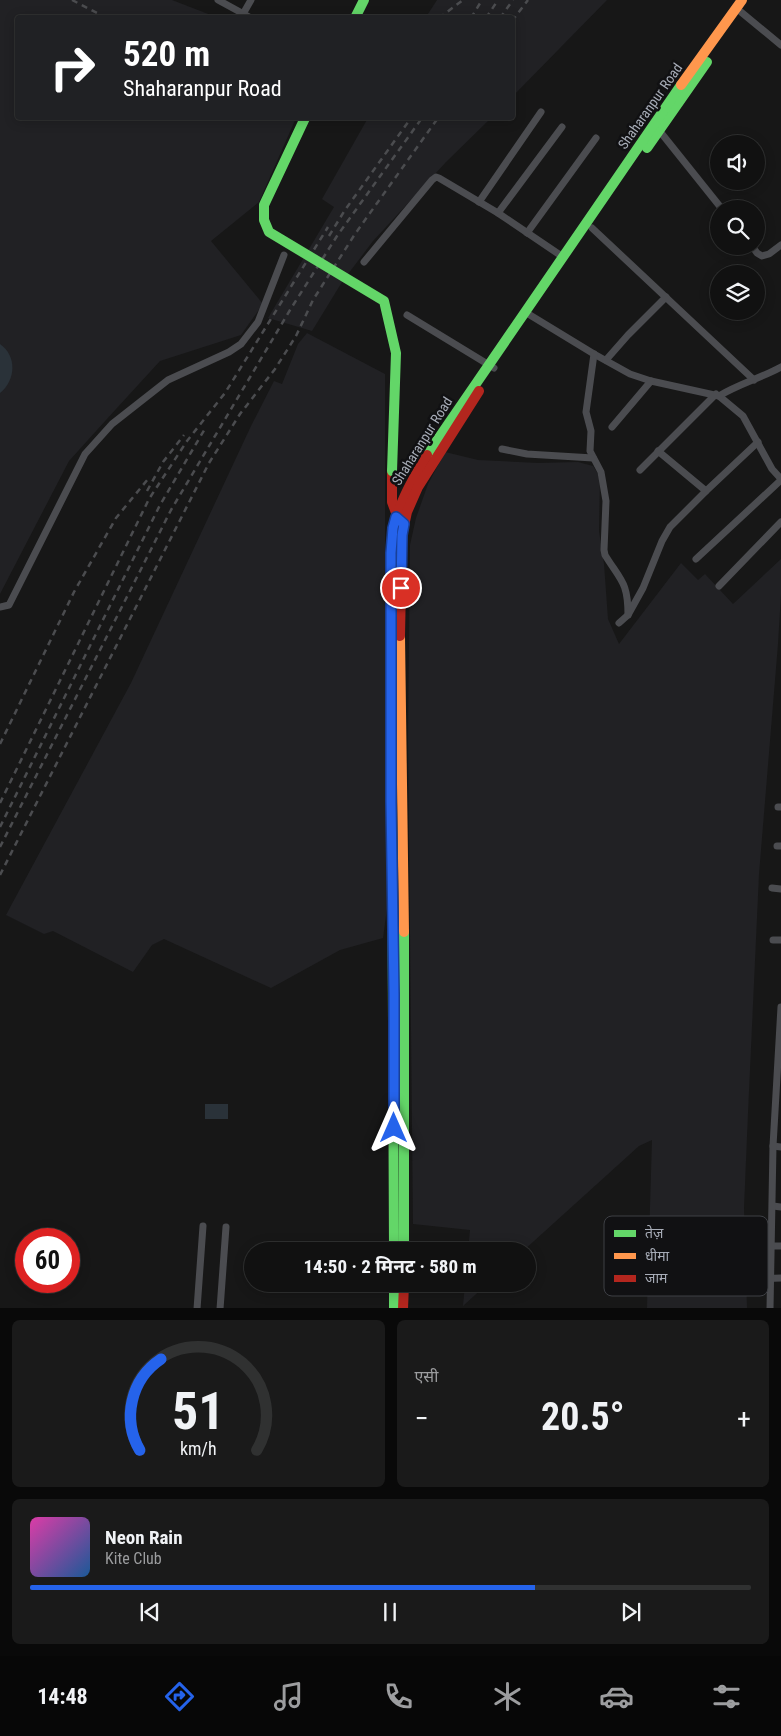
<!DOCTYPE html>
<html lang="hi">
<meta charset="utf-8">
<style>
:root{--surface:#111;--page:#1a1a1a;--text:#f1f3f6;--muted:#9c9d9f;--line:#303131;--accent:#2563eb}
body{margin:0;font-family:"Roboto Condensed","Noto Sans Devanagari",sans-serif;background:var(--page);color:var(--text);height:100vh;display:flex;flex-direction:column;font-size:19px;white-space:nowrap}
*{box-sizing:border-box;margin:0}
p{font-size:16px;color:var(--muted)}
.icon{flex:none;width:28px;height:28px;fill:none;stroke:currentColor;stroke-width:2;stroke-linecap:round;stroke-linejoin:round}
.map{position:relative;height:1308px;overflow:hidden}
.side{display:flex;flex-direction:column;gap:12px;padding:12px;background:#090909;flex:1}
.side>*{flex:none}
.hud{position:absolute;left:15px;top:15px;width:500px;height:105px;border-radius:5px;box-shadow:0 2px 12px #0003,0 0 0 1px var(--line);background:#202124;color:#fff;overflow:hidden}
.controls{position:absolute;left:710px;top:135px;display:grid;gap:10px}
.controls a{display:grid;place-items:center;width:55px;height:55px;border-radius:50%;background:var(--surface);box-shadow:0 2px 12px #0003,0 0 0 1px var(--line);font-size:25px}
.speed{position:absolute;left:15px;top:1228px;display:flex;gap:10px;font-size:25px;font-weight:700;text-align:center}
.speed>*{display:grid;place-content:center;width:65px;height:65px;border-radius:50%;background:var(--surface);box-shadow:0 2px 12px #0003,0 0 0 1px var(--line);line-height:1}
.speed .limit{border:8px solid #d22;background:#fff;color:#111}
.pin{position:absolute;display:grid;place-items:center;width:42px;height:42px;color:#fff;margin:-21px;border:2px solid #fff;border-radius:50%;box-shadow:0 1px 5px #0007}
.me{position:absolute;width:55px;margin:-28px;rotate:0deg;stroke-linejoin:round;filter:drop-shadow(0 0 4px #0008)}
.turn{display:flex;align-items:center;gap:18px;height:105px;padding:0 25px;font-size:22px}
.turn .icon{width:65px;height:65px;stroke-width:2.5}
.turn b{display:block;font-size:35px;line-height:42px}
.big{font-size:38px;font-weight:700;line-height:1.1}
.side .card{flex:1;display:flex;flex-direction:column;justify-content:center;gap:8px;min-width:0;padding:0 18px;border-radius:8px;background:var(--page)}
.side .dial{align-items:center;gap:0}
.dial svg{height:130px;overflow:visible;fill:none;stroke:var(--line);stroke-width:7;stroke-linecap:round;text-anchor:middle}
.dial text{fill:var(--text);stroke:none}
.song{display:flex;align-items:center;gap:15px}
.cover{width:60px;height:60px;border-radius:8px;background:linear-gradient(135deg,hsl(320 70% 55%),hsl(210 70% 35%))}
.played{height:5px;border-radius:2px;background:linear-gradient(90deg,var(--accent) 70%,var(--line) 70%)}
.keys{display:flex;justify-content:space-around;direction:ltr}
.heat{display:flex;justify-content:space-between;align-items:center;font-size:28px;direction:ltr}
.side .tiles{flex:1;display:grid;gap:12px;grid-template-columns:1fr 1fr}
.card:last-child{grid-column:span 2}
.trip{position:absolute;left:244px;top:1242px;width:292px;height:50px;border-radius:25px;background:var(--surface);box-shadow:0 2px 12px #0003,0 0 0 1px var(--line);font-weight:700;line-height:50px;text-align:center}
.tab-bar{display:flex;height:80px;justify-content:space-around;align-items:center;background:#070707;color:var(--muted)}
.tab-bar .icon{width:35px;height:35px}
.tab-bar .active{color:var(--accent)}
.tab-bar b{font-size:22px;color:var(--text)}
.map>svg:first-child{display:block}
.built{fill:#212124}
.water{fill:#2a3239}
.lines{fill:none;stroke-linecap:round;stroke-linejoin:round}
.street{stroke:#4b4c50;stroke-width:7}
.fast{stroke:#63d668;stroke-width:10}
.slow{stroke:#ff974d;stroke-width:10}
.jam{stroke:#b3261e;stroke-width:10}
.rail{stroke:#4b4c4f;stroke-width:2.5;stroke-dasharray:6 5;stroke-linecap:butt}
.fast-bridge{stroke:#63d668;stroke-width:10}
.route-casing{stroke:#184099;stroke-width:12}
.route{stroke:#2563eb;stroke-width:9}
.labels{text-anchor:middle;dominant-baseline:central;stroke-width:5;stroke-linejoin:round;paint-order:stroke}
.street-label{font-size:14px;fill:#a8adb8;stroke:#111113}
.key{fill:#111113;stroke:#3e4045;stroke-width:1}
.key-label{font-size:14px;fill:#a8adb8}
</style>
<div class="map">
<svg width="781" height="1309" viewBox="0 0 781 1309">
<rect width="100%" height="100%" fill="#171717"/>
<g class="built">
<polygon points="0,0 172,0 216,17 18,18 18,118 296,118 259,202 211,241 263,304 241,335 160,361 106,420 69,461 0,594"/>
<polygon points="437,0 607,0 513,96 512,18 426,17"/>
<polygon points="368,118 491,118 446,162 373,241 342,282 312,331 268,318 334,207 322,199"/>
<polygon points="307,333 385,374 385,622 388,901 383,938 340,950 271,988 164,939 152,945 133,972 53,931 44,934 6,915 131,683 251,426 274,381 282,384 298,344"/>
<polygon points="445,452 478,460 538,463 578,462 593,466 600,477 599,531 604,564 608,619 619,644 681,563 698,580 705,574 733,604 781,559 781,594 778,644 759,874 748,1113 744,1208 747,1308 647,1308 652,1140 639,1146 523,1251 468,1251 470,1230 413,1224 408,739 410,545 416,518 428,484"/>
<polygon points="465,1284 487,1284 463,1306"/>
</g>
<g class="water">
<path d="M0,344C17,356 16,380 0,393Z"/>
<rect x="205" y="1104" width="23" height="15"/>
</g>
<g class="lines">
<g class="street">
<polyline points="218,0 251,18"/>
<polyline points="741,12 781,45"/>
<polyline points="243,14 251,0"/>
<polyline points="658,129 722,209"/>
<polyline points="479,202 541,112"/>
<polyline points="498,213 562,127"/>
<polyline points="592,228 754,380"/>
<polyline points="527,233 596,138"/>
<polyline points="752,246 757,253 762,256 769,254 781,245"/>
<polyline points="364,262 432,180 436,177 439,178 498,213 563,257"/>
<polyline points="525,312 594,354 630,374 651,381 719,396 743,416 772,469 781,479"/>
<polyline points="407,315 494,368"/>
<path d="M594,354L586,412L591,431L590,451L601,472L606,501L604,550L605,555C621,581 628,582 628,615"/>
<polyline points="606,360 628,335 666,297"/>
<path d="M719,396C739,384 761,378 781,367"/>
<polyline points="612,427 651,381"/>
<polyline points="502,449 527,454 593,458"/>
<polyline points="658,451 706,491"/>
<polyline points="640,470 716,394"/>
<polyline points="696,559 781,480"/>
<polyline points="719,586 781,522"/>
<polyline points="0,607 9,605 85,454 112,424 168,380 229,352 241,344 258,322 284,255"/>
<polyline points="619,623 628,615 643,588 662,541 670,527 706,491 758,442"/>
<polyline points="778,807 781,807"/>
<polyline points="777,846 781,846"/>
<polyline points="772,888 781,889"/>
<polyline points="773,940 781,940"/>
<polyline points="773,1146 781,1147"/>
<polyline points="773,1206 781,1207"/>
<polyline points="757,1246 781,1246"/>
<polyline points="758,1279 781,1278"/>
<polyline points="197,1309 203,1226"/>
<polyline points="220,1309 226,1227"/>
<polyline points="770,1309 773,1146 781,1007"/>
</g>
<g class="fast">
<polyline points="355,18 364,0"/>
<polyline points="647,148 707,62"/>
<polyline points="427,455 681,85"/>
<polyline points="391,565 394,1251"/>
<polyline points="404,932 404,1251"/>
<polyline points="394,1284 394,1309"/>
</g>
<g class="slow">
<polyline points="681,85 742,0"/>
<polyline points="400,636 404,932"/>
</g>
<g class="jam">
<polyline points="392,471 392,502 398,518"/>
<path d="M391,565C391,517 403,495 427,455"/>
<polyline points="400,636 402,535 407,512 418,487 479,391"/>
<polyline points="403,1309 404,1284"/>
</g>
<g class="rail">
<polyline points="72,0 107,18"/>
<polyline points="439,18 463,0"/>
<polyline points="471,18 482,0"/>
<polyline points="486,18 498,0"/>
<polyline points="500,18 513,0"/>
<polyline points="512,21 528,0"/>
<polyline points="329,236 345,210 411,118"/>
<polyline points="147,491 163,462 184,435"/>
<polyline points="0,744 74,592 116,518 148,479"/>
<polyline points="0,803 149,499 187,441 225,393 328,227"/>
<polyline points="0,827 160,505 206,427"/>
<polyline points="0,847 171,510 290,310 337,236 422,118"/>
<polyline points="0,875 209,463 240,414 275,369 296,336 313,300 355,234 438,118"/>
</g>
<polyline class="fast-bridge" points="305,118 264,205 264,220 269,232 384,301 396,353 392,471"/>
</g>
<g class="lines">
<defs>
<polyline id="route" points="394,1128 394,994 391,802 391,553 393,528 396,517 404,524 402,535 401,588"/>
</defs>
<use href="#route" class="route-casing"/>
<use href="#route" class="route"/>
</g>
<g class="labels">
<g class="street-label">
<text transform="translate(650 106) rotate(-55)">Shaharanpur Road</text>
<text transform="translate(422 441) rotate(-58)">Shaharanpur Road</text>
</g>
</g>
<rect x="604" y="1216" width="164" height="80" rx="8" class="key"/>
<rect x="614" y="1230" width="22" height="7" fill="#63d668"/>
<rect x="614" y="1253" width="22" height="6" fill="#ff974d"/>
<rect x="614" y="1275" width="22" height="7" fill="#b3261e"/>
<g class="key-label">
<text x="645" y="1238">तेज़</text>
<text x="645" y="1261">धीमा</text>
<text x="645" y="1283">जाम</text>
</g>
</svg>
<div class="controls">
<a><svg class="icon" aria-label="sound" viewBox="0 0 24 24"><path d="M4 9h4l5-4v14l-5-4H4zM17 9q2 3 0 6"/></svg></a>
<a><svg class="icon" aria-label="search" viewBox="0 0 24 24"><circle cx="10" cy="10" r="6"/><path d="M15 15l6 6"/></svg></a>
<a><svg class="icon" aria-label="layers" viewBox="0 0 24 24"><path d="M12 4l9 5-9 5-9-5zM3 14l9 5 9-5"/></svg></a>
</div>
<div class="speed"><div class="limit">60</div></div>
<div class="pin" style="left:401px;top:588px;background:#d93025"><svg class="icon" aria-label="arrive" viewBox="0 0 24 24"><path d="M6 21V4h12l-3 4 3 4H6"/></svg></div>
<svg class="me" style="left:394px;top:1128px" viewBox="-20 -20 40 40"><path d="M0-17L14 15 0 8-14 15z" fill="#2563eb" stroke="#fff" stroke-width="4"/></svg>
<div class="trip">14:50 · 2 मिनट · 580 m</div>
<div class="hud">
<div class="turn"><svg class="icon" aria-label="right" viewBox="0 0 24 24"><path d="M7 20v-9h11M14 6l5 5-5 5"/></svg><div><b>520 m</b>Shaharanpur Road</div></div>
</div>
</div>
<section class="side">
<div class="tiles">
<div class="card dial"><svg viewBox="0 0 100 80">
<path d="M14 69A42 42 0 1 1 86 69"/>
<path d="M14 69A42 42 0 0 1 27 13" stroke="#2563eb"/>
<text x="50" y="56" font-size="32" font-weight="700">51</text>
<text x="50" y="72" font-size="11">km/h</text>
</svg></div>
<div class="card"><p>एसी</p>
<div class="heat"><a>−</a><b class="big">20.5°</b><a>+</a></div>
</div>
<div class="card">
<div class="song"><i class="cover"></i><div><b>Neon Rain</b><p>Kite Club</p></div></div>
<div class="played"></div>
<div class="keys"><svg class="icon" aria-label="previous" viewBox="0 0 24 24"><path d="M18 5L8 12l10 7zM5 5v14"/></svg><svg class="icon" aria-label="pause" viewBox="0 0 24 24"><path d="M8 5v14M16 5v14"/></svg><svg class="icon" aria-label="next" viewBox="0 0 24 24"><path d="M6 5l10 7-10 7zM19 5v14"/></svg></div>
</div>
</div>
</section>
<nav class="tab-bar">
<b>14:48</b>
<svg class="icon active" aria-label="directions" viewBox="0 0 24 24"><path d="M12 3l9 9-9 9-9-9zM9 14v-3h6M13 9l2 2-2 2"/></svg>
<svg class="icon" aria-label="music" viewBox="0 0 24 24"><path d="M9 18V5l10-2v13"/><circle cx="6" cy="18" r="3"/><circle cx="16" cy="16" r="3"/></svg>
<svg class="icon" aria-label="phone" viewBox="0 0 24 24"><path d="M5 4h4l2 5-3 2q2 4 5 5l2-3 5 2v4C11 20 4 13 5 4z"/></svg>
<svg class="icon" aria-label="climate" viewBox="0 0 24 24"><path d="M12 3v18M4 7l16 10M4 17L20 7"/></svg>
<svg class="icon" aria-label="car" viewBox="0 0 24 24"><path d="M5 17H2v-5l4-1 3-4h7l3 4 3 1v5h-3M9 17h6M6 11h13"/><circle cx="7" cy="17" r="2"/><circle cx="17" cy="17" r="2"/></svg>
<svg class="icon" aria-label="filters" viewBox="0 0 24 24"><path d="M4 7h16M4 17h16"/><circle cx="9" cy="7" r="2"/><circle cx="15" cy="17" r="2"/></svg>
</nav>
